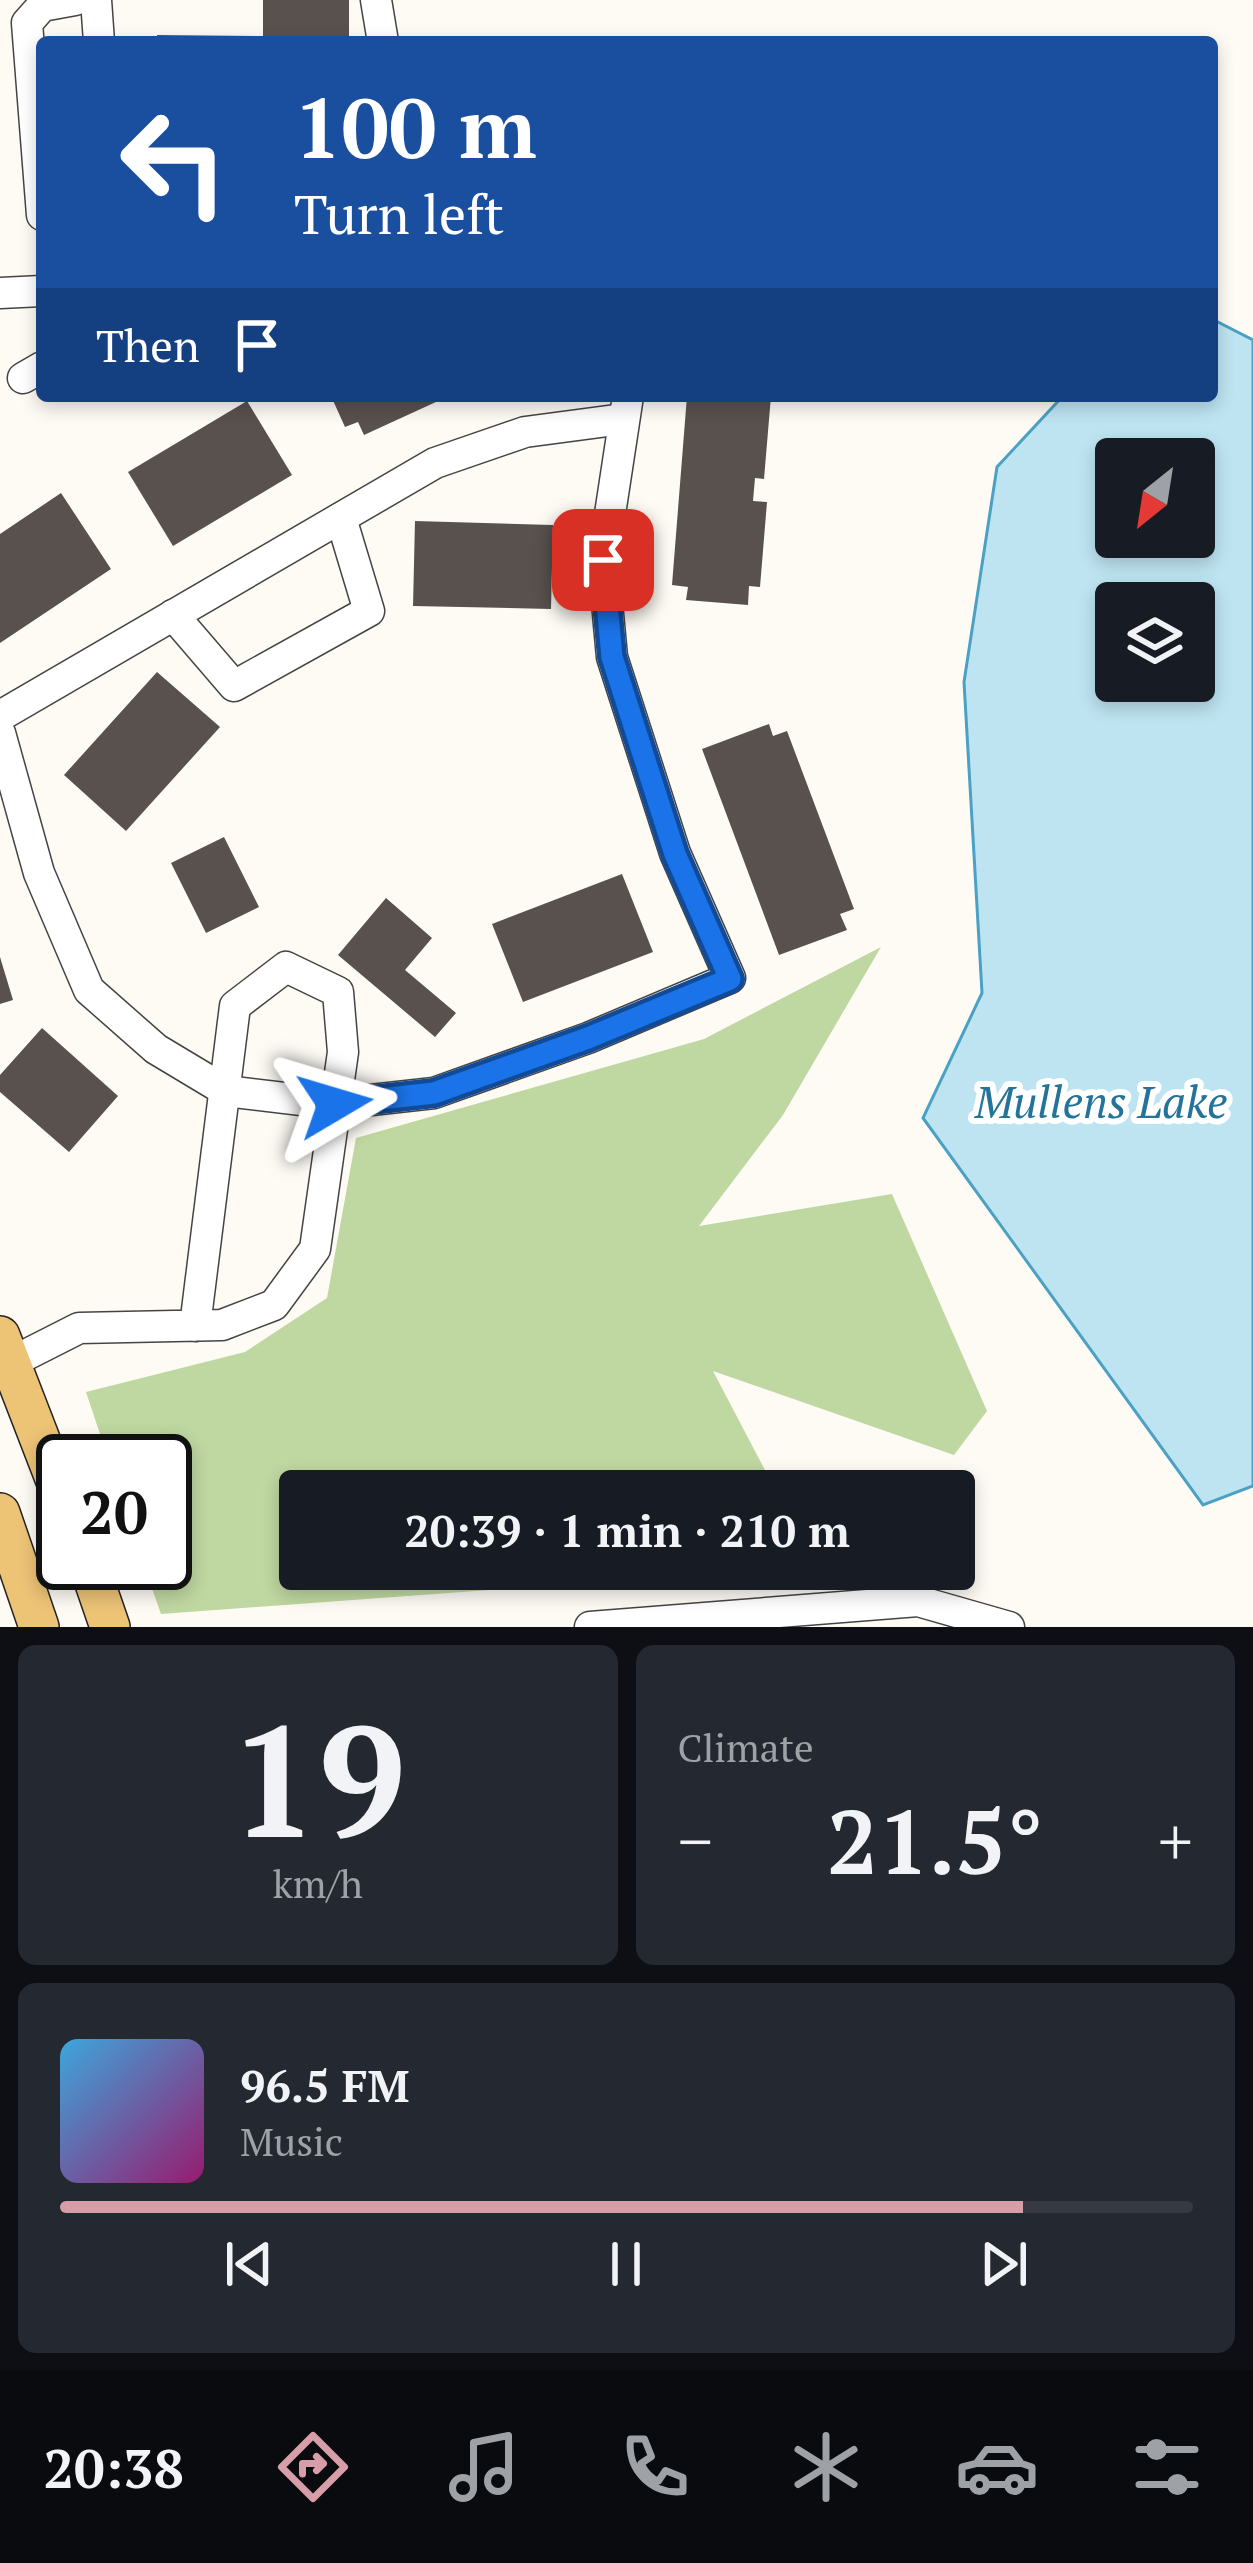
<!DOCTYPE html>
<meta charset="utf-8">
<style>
:root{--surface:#171b24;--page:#242831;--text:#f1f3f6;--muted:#9ea1a6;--line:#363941;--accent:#d79da8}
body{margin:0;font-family:"PT Serif",serif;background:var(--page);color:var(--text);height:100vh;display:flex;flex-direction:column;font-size:45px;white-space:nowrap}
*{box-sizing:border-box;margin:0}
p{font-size:39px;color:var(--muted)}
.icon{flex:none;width:66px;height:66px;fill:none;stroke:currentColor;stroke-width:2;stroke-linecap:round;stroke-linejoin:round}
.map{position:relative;height:1627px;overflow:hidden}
.side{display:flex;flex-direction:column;gap:18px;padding:18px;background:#0d0f14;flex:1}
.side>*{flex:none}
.hud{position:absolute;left:36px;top:36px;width:1182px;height:366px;border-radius:12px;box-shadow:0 6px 18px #0003;background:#1a4fa0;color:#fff;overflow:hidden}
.needle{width:78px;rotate:210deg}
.buttons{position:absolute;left:1095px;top:438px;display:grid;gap:24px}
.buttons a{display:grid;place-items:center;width:120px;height:120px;border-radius:12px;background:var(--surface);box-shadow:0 6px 18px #0003;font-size:60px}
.speed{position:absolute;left:36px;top:1434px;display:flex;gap:24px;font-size:60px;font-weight:700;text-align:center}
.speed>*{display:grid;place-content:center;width:156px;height:156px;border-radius:50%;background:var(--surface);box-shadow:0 6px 18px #0003;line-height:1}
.speed .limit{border:6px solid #111;border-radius:18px;background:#fff;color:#111}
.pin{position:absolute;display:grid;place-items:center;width:102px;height:102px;color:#fff;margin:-51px;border-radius:24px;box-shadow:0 6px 18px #0006}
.me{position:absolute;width:132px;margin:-66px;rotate:83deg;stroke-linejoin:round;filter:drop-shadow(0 0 9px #0008)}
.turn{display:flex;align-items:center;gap:42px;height:252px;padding:0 60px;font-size:54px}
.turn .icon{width:156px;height:156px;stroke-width:2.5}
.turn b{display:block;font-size:84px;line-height:102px}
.then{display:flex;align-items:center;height:114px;padding:0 60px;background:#0003;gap:24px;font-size:45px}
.big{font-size:90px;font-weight:600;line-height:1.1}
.side .widget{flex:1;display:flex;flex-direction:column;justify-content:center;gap:18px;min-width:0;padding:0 42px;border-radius:18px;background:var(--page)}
.side .dial{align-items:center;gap:0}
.dial b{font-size:156px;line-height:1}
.song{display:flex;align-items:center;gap:36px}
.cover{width:144px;height:144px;border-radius:18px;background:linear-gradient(135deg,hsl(200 70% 55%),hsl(320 70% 35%))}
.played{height:12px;border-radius:6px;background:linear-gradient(90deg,var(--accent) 85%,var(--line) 85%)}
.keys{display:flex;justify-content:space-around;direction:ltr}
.heat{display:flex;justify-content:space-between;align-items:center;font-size:66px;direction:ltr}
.side .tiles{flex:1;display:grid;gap:18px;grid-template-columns:1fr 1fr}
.widget:last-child{grid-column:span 2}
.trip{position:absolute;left:279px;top:1470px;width:696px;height:120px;border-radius:12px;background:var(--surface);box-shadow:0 6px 18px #0003;font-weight:600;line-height:120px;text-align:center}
.dock{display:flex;height:192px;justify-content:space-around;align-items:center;background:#090b0e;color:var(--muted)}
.dock .icon{width:84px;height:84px}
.dock .selected{color:var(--accent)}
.dock b{font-size:54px;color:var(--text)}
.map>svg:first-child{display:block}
.forest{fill:#bfd7a1}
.water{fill:#bee4f2;stroke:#4aa1c3;stroke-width:3;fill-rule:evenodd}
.building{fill:#59514e}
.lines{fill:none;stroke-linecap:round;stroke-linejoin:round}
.minor-casing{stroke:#444;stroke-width:33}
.major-casing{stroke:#222;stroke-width:42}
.minor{stroke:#fff;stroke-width:30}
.major{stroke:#edc376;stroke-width:39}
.route-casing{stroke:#114b97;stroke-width:30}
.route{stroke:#1a73e8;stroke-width:21}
.labels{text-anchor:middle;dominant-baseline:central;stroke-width:12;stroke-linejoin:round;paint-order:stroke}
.water-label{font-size:45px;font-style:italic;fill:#23739a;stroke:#fff}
</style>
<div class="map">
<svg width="1253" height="1627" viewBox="0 0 1253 1627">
<rect width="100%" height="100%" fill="#fefbf5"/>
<polygon class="forest" points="881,947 783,1115 699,1226 892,1194 987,1411 954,1455 713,1371 776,1491 300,1491 300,1569 778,1569 161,1614 143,1563 165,1563 165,1461 109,1461 86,1392 245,1352 327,1298 356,1138 704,1039"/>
<path class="water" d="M1212,319L1253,340V1486L1203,1505L923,1118L982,993L964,682L997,467L1063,396H1212ZM1116,459H1194V537H1116ZM1116,603H1194V681H1116Z"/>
<g class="building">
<polygon points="263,0 349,0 349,42 157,42 157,35 263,36"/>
<polygon points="331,396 449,396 364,435 358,422 345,427"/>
<polygon points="687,396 771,396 764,479 755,478 753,501 767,502 760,587 749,586 748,605 686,600 688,587 672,585"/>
<polygon points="247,401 292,475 173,546 128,472"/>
<polygon points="61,493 111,569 0,643 0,534"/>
<polygon points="415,521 553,525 551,609 413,606"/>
<polygon points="157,672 220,727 126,831 64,775"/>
<polygon points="769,724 773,736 787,731 854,909 840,914 847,930 779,955 702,749"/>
<polygon points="224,837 259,907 206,933 171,863"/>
<polygon points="622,874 653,952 523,1002 492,924"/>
<polygon points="386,898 432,938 405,970 456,1013 435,1037 338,955"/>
<polygon points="0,957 13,1000 0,1004"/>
<polygon points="42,1028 118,1096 69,1152 0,1092 0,1075"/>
</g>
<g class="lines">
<defs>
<g id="minor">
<polyline points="96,0 99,42"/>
<polyline points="376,0 383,42"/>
<polyline points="42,215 27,23 42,6 75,0"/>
<polyline points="0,293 42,291"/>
<polyline points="23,378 42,367"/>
<polyline points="173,615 234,686 369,611 341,518"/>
<polyline points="0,716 435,463 525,432 623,419"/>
<polyline points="0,733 39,873 89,990 156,1049 226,1091 335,1104 434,1093 588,1038 730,978 675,853 612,657 603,560 628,396"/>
<polyline points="10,1363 79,1328 222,1325 274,1305 315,1249 343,1052 338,992 286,967 235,1006 195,1326"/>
<polyline points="590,1627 918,1601 1009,1627"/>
</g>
<g id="major">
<polyline points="0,1336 63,1499"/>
<polyline points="0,1513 39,1627"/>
<polyline points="88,1563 110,1627"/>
</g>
</defs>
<use href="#minor" class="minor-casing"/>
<use href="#major" class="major-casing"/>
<use href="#minor" class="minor"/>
<use href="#major" class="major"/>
</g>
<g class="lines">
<defs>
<polyline id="route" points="335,1104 434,1093 588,1038 730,979 675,854 612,657 603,560"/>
</defs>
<use href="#route" class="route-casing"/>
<use href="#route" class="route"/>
</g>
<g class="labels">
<g class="water-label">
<text x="1101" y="1101">Mullens Lake</text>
</g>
</g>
</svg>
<div class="buttons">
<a><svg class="needle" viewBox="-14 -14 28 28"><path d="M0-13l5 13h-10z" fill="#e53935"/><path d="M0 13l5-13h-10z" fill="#9ea1a6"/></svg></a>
<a><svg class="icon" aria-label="layers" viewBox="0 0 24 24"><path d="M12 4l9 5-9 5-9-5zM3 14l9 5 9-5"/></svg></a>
</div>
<div class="speed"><div class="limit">20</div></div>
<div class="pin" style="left:603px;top:560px;background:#d93025"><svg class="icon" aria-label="arrive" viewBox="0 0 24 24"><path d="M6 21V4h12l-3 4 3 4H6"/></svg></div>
<svg class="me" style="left:335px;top:1104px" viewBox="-20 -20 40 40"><path d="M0-17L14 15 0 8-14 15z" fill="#1a73e8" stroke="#fff" stroke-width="4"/></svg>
<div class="trip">20:39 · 1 min · 210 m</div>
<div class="hud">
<div class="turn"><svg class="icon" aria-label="left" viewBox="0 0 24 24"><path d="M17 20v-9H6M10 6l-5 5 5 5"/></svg><div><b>100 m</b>Turn left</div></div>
<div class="then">Then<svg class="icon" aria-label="arrive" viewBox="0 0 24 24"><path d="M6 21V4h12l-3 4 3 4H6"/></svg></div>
</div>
</div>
<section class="side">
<div class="tiles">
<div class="widget dial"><b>19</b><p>km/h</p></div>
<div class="widget"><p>Climate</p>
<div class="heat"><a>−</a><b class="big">21.5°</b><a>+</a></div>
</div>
<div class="widget">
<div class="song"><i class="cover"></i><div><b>96.5 FM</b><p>Music</p></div></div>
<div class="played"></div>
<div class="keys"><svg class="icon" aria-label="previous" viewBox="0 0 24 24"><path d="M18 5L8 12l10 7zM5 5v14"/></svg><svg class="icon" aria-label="pause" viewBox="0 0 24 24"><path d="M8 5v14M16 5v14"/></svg><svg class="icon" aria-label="next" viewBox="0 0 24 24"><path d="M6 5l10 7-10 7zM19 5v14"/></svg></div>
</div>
</div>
</section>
<nav class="dock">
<b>20:38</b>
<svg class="icon selected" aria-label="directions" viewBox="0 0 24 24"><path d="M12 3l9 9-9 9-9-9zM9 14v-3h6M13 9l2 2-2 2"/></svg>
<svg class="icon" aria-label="music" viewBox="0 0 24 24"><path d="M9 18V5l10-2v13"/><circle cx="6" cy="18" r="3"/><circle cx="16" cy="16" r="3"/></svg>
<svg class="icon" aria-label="phone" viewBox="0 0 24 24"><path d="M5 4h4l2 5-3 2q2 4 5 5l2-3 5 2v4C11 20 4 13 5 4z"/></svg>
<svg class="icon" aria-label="climate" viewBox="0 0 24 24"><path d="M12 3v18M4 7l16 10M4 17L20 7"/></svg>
<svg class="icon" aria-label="car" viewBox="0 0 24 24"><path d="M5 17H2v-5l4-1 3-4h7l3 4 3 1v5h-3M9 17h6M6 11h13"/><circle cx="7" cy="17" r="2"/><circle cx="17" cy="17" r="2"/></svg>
<svg class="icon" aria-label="filters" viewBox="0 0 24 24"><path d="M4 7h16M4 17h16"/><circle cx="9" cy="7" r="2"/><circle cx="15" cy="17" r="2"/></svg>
</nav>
